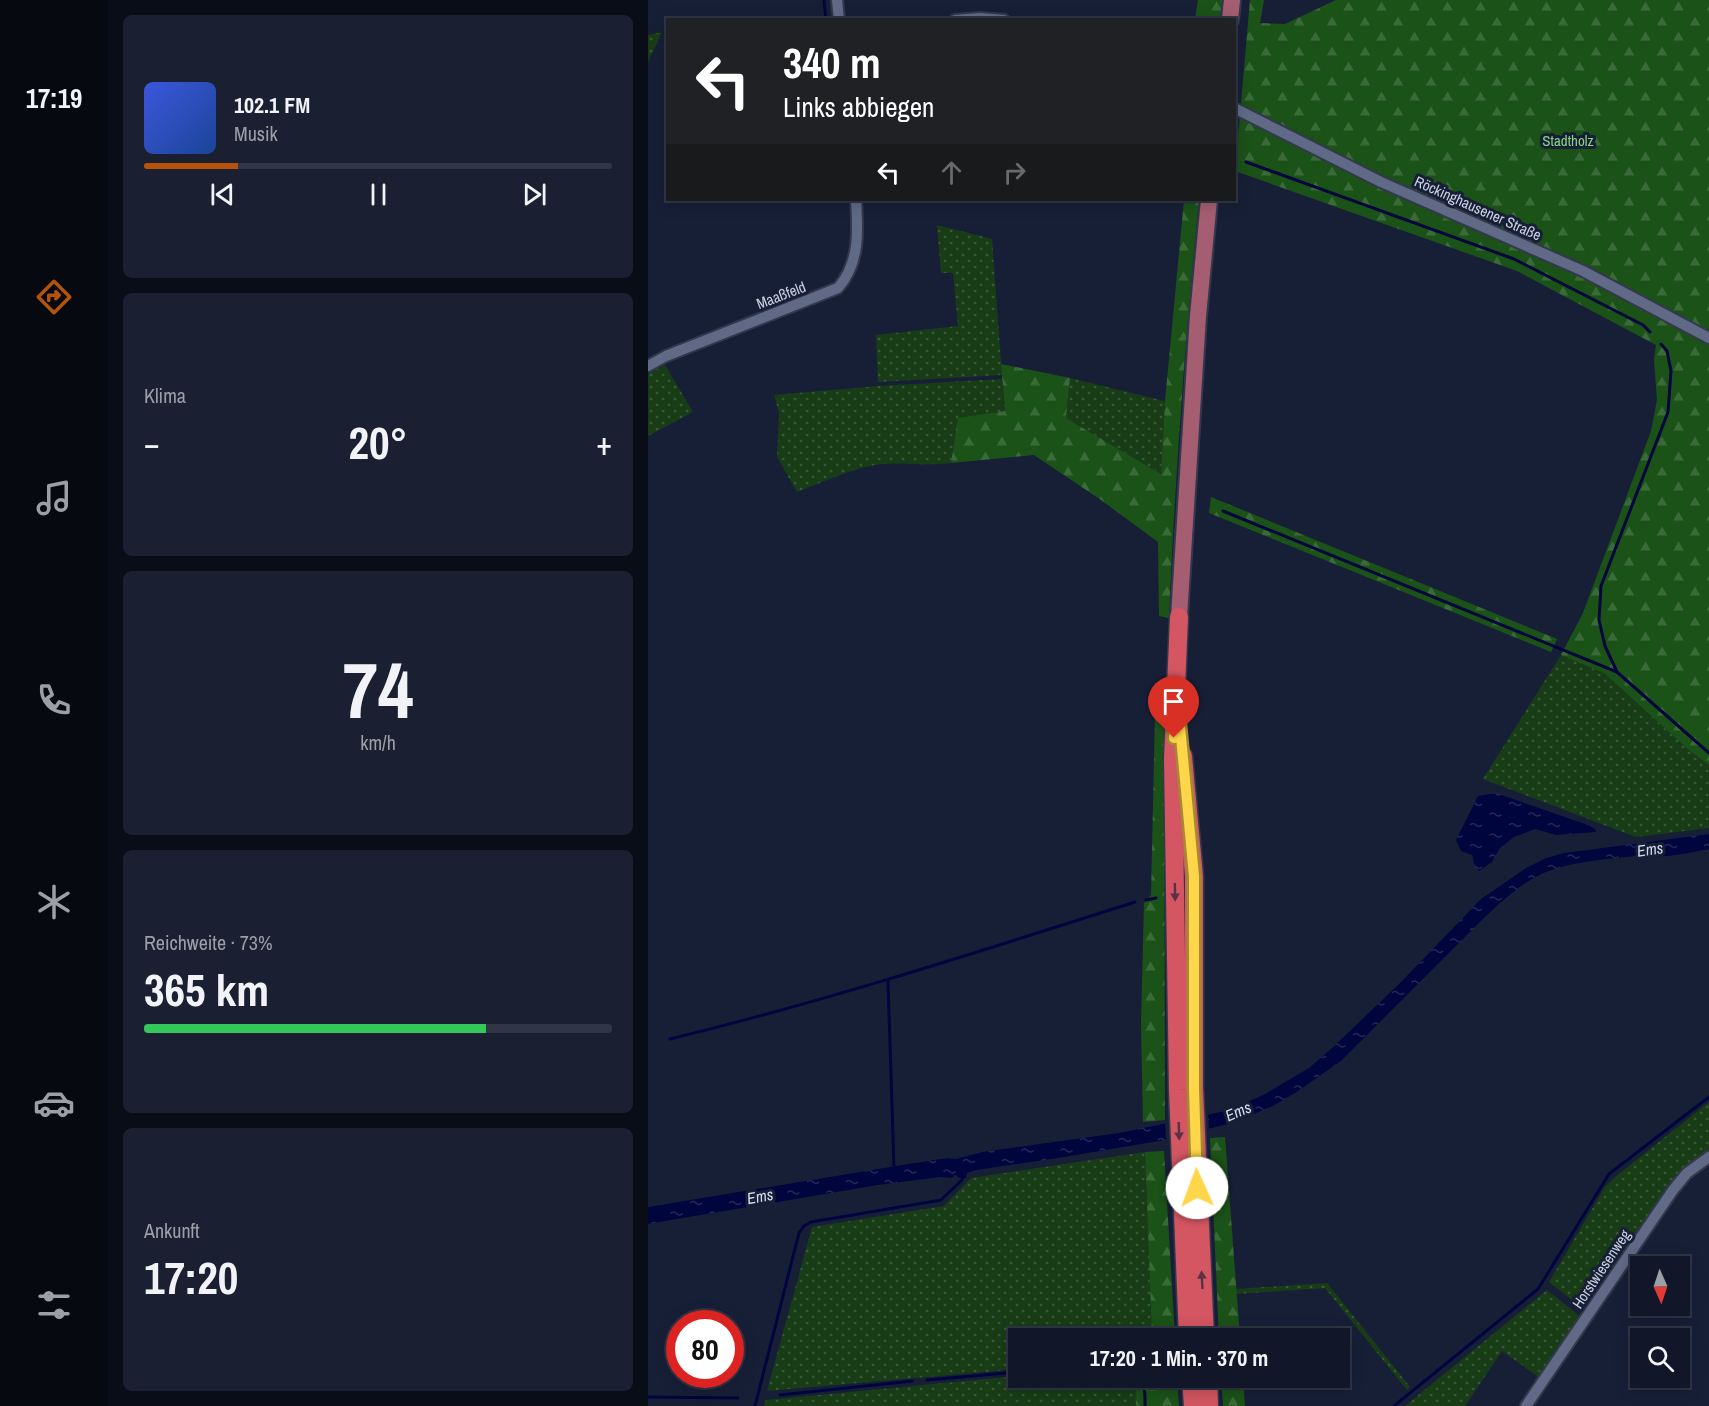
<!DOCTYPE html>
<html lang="de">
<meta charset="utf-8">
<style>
:root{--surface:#111729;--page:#1a2031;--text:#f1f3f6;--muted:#9c9fa8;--line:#303646;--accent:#b45309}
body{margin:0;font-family:"Archivo Narrow",sans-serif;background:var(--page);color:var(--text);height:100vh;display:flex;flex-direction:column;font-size:22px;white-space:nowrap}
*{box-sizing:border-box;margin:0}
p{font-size:20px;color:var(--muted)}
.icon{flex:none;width:33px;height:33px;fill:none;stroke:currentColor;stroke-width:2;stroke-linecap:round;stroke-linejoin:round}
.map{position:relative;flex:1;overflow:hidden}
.sheet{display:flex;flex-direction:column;gap:15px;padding:15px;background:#090d17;width:540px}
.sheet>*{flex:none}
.top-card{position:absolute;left:18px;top:18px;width:570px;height:183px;border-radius:0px;box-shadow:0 3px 15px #0003,0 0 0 2px var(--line);background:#202124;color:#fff;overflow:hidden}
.needle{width:39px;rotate:177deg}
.fabs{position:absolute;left:982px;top:1256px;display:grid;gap:12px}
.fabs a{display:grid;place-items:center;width:60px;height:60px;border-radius:0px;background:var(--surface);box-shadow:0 3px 15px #0003,0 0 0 2px var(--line);font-size:30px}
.speed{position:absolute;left:18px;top:1310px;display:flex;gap:12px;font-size:30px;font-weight:700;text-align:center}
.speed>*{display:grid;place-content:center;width:78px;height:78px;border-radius:50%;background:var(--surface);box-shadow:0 3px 15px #0003,0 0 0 2px var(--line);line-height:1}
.speed .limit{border:9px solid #d22;background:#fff;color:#111}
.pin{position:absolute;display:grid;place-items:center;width:51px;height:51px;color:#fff;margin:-62px -26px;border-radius:50% 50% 50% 0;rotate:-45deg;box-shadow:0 0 6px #0007}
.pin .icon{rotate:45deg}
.me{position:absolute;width:66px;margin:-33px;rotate:358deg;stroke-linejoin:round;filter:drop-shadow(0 0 4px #0008)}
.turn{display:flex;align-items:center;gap:21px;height:126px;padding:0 18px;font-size:27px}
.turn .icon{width:78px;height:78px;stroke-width:2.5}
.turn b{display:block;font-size:42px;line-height:51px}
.lanes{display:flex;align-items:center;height:57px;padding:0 18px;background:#0003;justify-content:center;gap:30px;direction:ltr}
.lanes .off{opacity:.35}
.big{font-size:45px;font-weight:700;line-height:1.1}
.sheet .widget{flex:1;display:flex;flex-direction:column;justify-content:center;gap:9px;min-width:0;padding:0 21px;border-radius:9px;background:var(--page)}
.sheet .dial{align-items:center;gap:0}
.dial b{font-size:78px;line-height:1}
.song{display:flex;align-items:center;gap:18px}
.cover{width:72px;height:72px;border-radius:9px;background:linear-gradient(135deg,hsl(230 70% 55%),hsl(220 70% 35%))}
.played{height:6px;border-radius:3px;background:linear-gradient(90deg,var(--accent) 20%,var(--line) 20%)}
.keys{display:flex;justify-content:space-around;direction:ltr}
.heat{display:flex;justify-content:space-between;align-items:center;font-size:33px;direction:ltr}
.charge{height:9px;border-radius:4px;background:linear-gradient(90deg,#34c759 73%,var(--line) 0)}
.trip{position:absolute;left:360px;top:1328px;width:342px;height:60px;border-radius:0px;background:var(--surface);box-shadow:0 3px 15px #0003,0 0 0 2px var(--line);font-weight:700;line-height:60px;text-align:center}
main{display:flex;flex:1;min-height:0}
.tabs{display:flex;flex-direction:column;width:108px;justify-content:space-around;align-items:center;background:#070910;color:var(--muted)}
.tabs .icon{width:42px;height:42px}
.tabs .selected{color:var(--accent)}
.tabs b{font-size:27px;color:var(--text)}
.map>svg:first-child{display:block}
.grass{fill:url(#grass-dots)}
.forest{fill:url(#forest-firs)}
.water{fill:url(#water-ripples)}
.pier{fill:#171f37}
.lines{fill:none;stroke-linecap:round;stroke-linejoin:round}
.stream{stroke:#01053e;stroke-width:3}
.street-casing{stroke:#34384d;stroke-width:14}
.primary-casing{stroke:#34384d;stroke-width:20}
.highway-casing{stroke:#34384d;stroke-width:21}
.street{stroke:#606a87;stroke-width:10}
.primary{stroke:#a55e71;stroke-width:16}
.highway{stroke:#d35662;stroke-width:18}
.oneway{fill:#593246}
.route-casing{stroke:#a68a30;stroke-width:15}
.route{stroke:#ffd54a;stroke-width:10}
.labels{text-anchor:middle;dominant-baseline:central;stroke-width:6;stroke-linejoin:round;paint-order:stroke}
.park-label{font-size:15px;fill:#89d482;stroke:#171f37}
.street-label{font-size:15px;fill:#cbd1e1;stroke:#171f37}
.water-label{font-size:16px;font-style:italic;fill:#d5def0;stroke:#171f37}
</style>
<main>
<nav class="tabs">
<b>17:19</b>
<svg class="icon selected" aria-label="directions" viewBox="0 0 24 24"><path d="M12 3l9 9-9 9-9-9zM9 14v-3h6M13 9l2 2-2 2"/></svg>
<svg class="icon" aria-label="music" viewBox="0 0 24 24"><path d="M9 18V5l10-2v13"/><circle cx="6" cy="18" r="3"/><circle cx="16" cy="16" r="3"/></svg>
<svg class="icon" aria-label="phone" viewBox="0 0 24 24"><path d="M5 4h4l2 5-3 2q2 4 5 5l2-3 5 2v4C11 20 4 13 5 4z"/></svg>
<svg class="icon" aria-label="climate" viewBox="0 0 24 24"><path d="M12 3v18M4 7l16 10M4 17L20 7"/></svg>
<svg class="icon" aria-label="car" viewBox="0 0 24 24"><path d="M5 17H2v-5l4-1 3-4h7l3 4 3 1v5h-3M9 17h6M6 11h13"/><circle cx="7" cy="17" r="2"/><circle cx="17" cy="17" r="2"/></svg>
<svg class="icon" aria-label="filters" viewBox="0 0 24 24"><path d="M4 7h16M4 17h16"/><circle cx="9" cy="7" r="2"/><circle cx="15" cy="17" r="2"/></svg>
</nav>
<section class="sheet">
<div class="widget">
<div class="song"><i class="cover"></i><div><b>102.1 FM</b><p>Musik</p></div></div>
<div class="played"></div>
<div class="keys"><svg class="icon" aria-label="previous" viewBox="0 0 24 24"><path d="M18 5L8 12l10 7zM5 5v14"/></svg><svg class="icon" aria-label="pause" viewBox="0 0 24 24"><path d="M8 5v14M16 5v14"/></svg><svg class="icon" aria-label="next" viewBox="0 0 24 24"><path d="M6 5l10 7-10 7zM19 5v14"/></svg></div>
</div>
<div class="widget"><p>Klima</p>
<div class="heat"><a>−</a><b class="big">20°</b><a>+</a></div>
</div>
<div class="widget dial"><b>74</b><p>km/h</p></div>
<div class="widget"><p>Reichweite · 73%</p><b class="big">365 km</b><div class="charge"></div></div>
<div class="widget"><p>Ankunft</p><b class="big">17:20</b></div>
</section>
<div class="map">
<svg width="1061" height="1406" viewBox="0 0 1061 1406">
<defs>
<pattern id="grass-dots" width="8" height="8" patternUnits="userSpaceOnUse" patternTransform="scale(1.5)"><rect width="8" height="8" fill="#183d16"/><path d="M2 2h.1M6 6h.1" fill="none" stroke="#385838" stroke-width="1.8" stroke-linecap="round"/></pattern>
<pattern id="forest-firs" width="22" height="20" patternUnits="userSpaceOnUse" patternTransform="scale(1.5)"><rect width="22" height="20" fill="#1b5218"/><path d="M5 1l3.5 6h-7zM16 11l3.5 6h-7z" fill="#3b6a39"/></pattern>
<pattern id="water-ripples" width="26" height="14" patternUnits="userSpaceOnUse" patternTransform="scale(1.5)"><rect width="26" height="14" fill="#01053e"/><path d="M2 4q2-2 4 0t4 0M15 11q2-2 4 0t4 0" fill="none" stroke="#25285a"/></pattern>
</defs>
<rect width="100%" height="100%" fill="#171f37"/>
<g class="grass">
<polygon points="14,32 0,62 0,35"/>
<polygon points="289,225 344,239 354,375 230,382 228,335 310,326 305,273 293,273"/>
<polygon points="17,365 45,412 0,436 0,374"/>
<polygon points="422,378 517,401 513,474 418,418"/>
<path d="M354,379L357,411L310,419L303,463C280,466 256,462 233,464C204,468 175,482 149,492L129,457L131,413L126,395L230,386Z"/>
<polygon points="913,655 956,673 1042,751 1061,765 1061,828 988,837 835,779"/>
<polygon points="1061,1102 1061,1153 1057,1155 938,1311 901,1282 957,1187 967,1177"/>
<polygon points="497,1152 504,1338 370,1338 370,1369 119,1391 164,1227 296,1206 323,1178"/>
<polygon points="679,1283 762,1387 759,1390 677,1288 588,1294 587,1289"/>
<polygon points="899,1290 930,1315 931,1322 892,1378 854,1351 817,1406 757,1406"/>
<polygon points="370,1376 484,1377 487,1379 488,1406 116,1406 118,1400"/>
</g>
<g class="forest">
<polygon points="550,0 575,0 572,19 547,19"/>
<polygon points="602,0 616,0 612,23 637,24 688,0 1061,0 1061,765 1042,751 956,673 913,655 935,613 1003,431 1009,400 1006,360 1008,345 869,271 587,171"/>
<path d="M536,200H551C537,339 527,478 521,618L511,616L510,542L453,500L386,455L303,463L310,418L357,411L353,364L422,378L418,418L513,474L517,401Z"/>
<polygon points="563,497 909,639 903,652 561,513"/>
<polygon points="507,714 516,714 517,1120 495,1122 493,1024 496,903 503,895"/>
<polygon points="577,1137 592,1338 571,1338 562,1138"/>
<polygon points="516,1151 527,1338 504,1338 497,1152"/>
<polygon points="487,1377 529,1377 531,1406 488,1406"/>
<polygon points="573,1377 595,1377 597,1406 575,1406"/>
</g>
<g class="water">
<polygon points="841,794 851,794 940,825 947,829 948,832 908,835 887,829 866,837 852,848 844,862 831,871 827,867 824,855 813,851 808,840 830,796"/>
<path d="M1061,834V849C1044,852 1012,860 996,855C964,859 929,860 898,872C874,882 853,902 834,920L693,1061L647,1093L625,1106L584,1123L511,1141L410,1158L328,1170L319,1173L318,1178H311L307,1175L304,1178L292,1177L230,1185L0,1224V1207L260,1164L299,1158L308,1159L334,1152L471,1133L582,1110L617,1094L661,1068L685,1047L752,983L833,899L878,868L898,858L916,853Z"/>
</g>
<polygon class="pier" points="560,1112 561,1132 518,1142 517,1120"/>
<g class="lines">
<g class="stream">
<polyline points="176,0 178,20"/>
<polyline points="598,162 866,259 995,325 1002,332"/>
<polyline points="575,511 969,672 1061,753"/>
<polyline points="969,672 957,646 951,620 953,586 1020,412 1023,371 1019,351 1013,344"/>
<polyline points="498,900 508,898"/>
<polyline points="240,981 246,1168"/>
<path d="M22,1039C179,1001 333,951 487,902"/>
<path d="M490,1377C498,1385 497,1396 497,1406"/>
<polyline points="279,1380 370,1372"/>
<polyline points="132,1395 264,1381"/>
<polyline points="0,1397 90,1398"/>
<polyline points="107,1406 151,1233 156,1226 163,1222 293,1200 314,1180 315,1175"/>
<polyline points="746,1406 890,1289 961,1174 1061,1097"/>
</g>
<defs>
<g id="street">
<polyline points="189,0 191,20"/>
<polyline points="307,20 332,18 356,20"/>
<polyline points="586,108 733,182 935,271 1061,338"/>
<path d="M0,366L18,356L190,288C212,263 210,231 208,200"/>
<polyline points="878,1406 1025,1190 1039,1173 1061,1157"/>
</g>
<g id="primary">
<polyline points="582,20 584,0"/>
<polyline points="531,617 550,316 561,200"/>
</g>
<g id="highway">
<polyline points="531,617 525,759 530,1090 540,1338"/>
<polyline points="535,756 546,876 546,1088 557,1338"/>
<polyline points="543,1377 545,1406"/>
<polyline points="560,1377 561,1406"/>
</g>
</defs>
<use href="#street" class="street-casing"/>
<use href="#primary" class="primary-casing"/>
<use href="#highway" class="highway-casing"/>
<use href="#street" class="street"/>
<use href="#primary" class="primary"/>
<use href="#highway" class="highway"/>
</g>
<defs><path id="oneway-solid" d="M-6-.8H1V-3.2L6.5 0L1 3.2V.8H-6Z" transform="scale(1.5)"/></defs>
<g class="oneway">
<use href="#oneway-solid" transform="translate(527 892) rotate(89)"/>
<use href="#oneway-solid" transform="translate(531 1131) rotate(88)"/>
<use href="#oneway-solid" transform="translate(554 1280) rotate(-93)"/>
</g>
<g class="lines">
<defs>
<polyline id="route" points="526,738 529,694 546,876 546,1088 549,1188"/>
</defs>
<use href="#route" class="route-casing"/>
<use href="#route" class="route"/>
</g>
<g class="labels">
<g class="park-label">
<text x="920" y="140">Stadtholz</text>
</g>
<g class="street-label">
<text transform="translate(830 208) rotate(24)">Röckinghausener Straße</text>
<text transform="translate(133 295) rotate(-21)">Maaßfeld</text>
<text transform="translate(953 1269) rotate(-56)">Horstwiesenweg</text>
</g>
<g class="water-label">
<text transform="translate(1002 849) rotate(-8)">Ems</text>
<text transform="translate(590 1111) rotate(-23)">Ems</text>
<text transform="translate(112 1196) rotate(-10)">Ems</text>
</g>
</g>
</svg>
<div class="fabs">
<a><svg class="needle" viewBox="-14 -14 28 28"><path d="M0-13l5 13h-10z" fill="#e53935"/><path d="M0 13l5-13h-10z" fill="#9c9fa8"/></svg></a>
<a><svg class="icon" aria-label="search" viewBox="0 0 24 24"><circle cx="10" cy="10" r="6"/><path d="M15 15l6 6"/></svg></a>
</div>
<div class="speed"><div class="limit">80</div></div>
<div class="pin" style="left:526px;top:738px;background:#d93025"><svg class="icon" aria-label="arrive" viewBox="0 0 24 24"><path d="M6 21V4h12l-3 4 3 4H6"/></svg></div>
<svg class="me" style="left:549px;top:1188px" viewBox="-20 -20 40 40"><circle r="19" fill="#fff"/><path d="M0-13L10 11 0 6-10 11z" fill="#ffd54a"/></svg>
<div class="trip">17:20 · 1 Min. · 370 m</div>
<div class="top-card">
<div class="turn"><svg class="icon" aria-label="left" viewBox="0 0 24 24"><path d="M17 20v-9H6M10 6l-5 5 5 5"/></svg><div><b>340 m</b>Links abbiegen</div></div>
<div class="lanes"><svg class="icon" aria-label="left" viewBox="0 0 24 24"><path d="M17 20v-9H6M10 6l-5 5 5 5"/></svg><svg class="icon off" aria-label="ahead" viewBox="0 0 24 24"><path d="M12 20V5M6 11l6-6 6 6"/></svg><svg class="icon off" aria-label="right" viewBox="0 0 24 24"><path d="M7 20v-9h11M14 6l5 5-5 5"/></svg></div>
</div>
</div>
</main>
